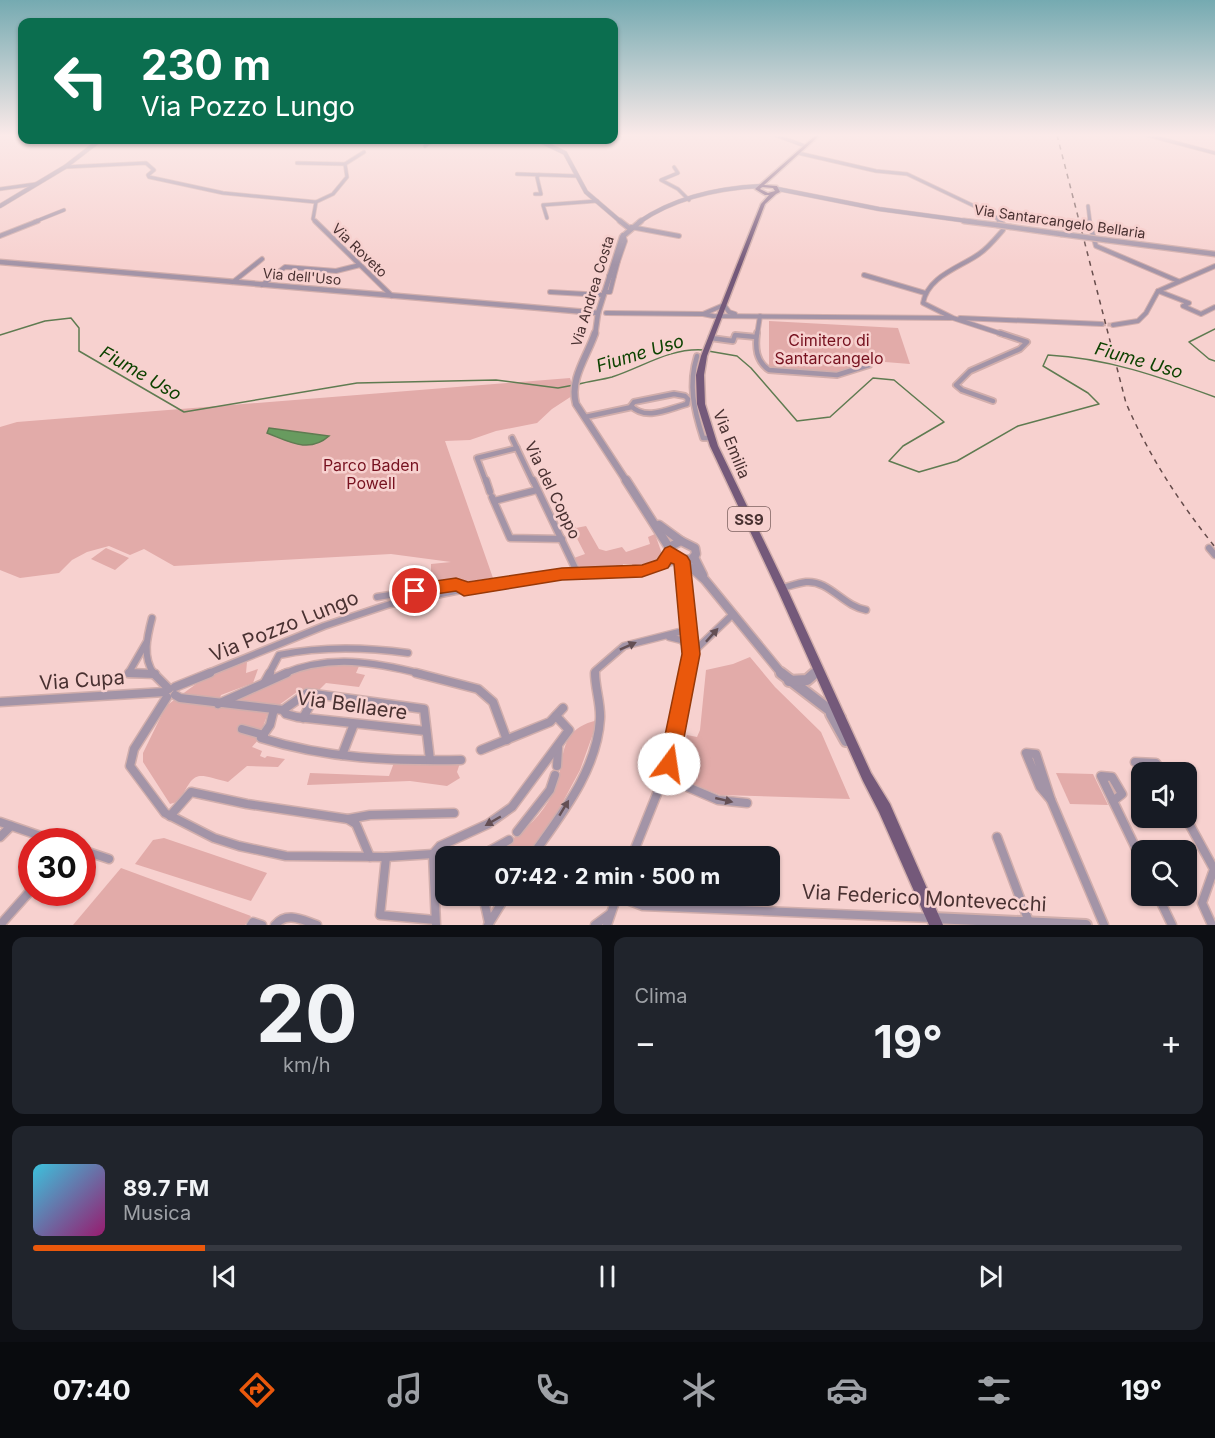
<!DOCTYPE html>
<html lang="it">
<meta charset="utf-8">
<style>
:root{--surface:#171b24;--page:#20242c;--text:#f1f3f6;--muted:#9ea1a6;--line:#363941;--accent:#ea580c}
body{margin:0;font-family:Inter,sans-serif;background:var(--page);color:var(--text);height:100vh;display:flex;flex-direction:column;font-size:22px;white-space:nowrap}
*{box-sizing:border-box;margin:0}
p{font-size:20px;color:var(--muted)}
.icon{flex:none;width:33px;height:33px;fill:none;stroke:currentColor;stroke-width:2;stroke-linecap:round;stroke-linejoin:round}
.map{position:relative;height:925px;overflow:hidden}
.side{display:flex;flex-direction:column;gap:12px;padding:12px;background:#0d0f14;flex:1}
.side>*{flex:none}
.banner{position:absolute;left:18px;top:18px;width:600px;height:126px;border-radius:12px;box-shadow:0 2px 4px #0004;background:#0b6e4f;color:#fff;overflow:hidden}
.controls{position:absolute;left:1131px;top:762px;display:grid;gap:12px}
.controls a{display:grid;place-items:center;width:66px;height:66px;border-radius:12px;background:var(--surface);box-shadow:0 2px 4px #0004;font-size:30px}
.speed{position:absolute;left:18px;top:828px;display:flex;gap:12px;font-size:30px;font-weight:700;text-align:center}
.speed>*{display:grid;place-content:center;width:78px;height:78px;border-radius:50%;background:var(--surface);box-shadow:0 2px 4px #0004;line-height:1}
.speed .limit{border:9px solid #d22;background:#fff;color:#111}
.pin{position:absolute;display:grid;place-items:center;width:51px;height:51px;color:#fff;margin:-26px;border:3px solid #fff;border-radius:50%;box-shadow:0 2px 6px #0007}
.me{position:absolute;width:66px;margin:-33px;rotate:14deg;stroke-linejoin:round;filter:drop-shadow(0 0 4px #0008)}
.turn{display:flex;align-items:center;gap:21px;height:126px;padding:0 24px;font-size:27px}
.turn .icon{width:78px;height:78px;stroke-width:2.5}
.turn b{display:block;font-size:42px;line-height:51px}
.big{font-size:45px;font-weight:700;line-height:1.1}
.side .tile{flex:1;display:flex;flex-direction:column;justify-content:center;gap:9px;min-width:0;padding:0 21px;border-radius:12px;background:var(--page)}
.side .dial{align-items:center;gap:0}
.dial b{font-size:78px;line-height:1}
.song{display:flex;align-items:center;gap:18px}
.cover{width:72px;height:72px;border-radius:9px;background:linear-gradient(135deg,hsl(190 70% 55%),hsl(320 70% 35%))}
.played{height:6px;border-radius:3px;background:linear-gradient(90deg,var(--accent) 15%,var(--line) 15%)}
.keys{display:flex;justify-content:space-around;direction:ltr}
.heat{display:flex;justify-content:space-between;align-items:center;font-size:33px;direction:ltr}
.side .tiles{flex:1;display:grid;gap:12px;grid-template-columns:1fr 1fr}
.tile:last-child{grid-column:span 2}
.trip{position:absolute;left:435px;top:846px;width:345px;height:60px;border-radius:12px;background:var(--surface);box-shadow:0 2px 4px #0004;font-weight:700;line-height:60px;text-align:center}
.dock{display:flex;height:96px;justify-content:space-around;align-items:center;background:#090b0e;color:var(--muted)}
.dock .icon{width:42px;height:42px}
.dock .active{color:var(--accent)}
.dock b{font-size:27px;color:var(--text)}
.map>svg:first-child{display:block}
.green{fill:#e2aba9}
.water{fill:#689b5f;stroke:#5f7b51;stroke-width:1.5}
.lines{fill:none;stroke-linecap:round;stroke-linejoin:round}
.stream{stroke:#5f7b51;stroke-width:1.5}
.minor-tunnel{stroke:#d4b1af;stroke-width:4;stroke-dasharray:4 1.5;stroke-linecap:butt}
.minor-far4-casing{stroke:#d1aeac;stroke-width:4.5}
.minor-far3-casing{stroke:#d1aeac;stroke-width:6}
.minor-far2-casing{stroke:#d1aeac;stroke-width:8}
.minor-far1-casing{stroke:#d1aeac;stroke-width:9}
.minor-casing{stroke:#d1aeac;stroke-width:11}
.tertiary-far4-casing{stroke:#d1aeac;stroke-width:5}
.tertiary-far3-casing{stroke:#d1aeac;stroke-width:7}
.tertiary-far2-casing{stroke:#d1aeac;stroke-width:9}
.tertiary-far1-casing{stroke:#d1aeac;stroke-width:11}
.tertiary-casing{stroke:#d1aeac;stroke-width:14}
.primary-casing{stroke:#d1aeac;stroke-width:3}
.minor-far4{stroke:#a394a7;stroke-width:3}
.minor-far3{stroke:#a394a7;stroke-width:4}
.minor-far2{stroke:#a394a7;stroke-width:4.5}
.minor-far1{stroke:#a394a7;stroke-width:6}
.minor{stroke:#a394a7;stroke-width:8}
.tertiary-far4{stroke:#a394a7;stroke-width:4}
.tertiary-far3{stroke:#a394a7;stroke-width:4.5}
.tertiary-far2{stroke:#a394a7;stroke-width:6}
.tertiary-far1{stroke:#a394a7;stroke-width:8}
.tertiary{stroke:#a394a7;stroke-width:10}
.primary{fill:#74597a;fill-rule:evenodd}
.rail{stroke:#664c4b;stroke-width:1.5;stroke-dasharray:5 5;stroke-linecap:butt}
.tertiary-bridge-casing{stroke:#d1aeac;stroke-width:7;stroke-linecap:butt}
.tertiary-bridge{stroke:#a394a7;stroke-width:4.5}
.oneway{fill:#644f54}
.route{fill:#ea580c;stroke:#983908;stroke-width:1.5}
.labels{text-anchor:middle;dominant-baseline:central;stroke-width:5;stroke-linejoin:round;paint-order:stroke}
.far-street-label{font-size:14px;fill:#493131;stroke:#f7d1cf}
.shield{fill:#f7d1cf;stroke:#7d6160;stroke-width:1.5}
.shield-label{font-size:15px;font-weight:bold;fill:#493131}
.park-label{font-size:16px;fill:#76111f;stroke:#f7d1cf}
.street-label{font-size:16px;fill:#493131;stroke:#f7d1cf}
.water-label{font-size:18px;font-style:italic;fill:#0d4200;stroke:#f7d1cf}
.near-street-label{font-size:20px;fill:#493131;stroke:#f7d1cf}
</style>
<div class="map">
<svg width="1215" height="925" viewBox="0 0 1215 925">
<rect width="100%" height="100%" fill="#f7d1cf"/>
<g class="green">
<polygon points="769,321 898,328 910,364 860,360 857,370 839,374 769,368"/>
<polygon points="570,378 575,394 552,409 537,423 496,431 470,440 445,441 493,578 431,586 431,564 451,562 391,554 174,566 144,549 130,555 109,546 87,552 72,560 59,573 20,578 0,570 0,427 17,422"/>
<path d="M570,517L576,528L586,526L599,549L606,551L622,547L626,552L650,544L648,537L655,534L662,554C656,564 644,567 633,568L632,564H623V569H581L574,558L585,554L567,519Z"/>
<polygon points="106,548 129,558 115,570 91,559"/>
<polygon points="750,657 775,687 821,732 850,799 720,795 672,776 687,735 697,737 700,730 706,670 733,664"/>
<path d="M247,662L246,673L258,669L253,683L221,695L218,704L304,665L360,664L356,673L365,675L359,687L326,683L318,691L313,689H301L268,713L258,740L252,747L262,751L260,756L265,758L267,756L285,759L278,767L247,766L228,782C196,774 195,769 180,801L170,804L143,762V753L166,706L207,676Z"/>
<path d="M598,720L580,770L558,811L526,856H487C515,838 537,824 553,793C568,763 553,730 598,720Z"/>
<polygon points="395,760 461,760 457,772 460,778 447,786 410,781 307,785 310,773 389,776"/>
<polygon points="1056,773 1093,774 1108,805 1070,804"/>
<polygon points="164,838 267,873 251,901 135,864 153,840"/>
<polygon points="121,868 251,916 245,925 73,925"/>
</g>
<path class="water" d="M269,428L329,436C309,454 288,441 267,433Z"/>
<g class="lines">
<g class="stream">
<polyline points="1215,329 1189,342 1209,359 1215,361"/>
<polyline points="0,335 45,321 71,318 79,328 79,351 184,412 357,383 496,380 558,388 574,385"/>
<path d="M708,351L737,356L751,368L797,421L830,417L873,378L894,380L944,422L903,446L889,461L919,472L957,461L1018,426L1099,404L1088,393L1043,366L1048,355C1107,358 1160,377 1215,397"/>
<path d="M579,384C590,381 601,380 612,377C643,367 669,348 703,350"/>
</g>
<polyline class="minor-tunnel" points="1102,324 1113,325"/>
<defs>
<g id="minor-far4">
<polyline points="775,135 805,146"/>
<polyline points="1147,135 1215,153"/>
<polyline points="425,146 433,140"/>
<polyline points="798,153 876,171 907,174 993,215 1001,222"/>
<polyline points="297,163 345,164"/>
<polyline points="65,167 146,163 154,170 148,175 149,177 223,193 316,202"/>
<polyline points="674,167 678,173 661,180 678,189 689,200"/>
<polyline points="517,174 577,176"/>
<polyline points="0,189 36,184"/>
<polyline points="535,194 541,194 537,177 539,175"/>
<polyline points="1088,206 1090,222"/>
<polyline points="547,218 543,205 597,201"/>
<polyline points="34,222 64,210"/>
<polyline points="316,222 313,219 316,202 333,194 347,177 345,164 364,152"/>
</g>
<g id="minor-far3">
<polyline points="315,221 392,296"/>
<path d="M999,221L1003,224V230C996,238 988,248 979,254C959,268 928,276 923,303L953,318L1005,335"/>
<polyline points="1089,221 1096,246 1178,281"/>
<polyline points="631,227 679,236"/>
<polyline points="0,236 38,221"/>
<polyline points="618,261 625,241 623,235"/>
<polyline points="864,275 925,293"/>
<polyline points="614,276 618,261 615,261"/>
<polyline points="233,282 262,259"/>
<polyline points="262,285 285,267 336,271 360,265"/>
<polyline points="1158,291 1189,303 1183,306 1201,314 1215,307"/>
<polyline points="550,292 603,295"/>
<polyline points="604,292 610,292 614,276 609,276"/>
<polyline points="606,313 703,314 724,305 729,312 735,314"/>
<polyline points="703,314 713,316 951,318"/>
<polyline points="960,318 1102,324"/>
<polyline points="1113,325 1138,321 1146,313 1158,291 1215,266"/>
<polyline points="757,335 760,316"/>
</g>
<g id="minor-far2">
<path d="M757,333C755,348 756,361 769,370L837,375L869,365"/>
<polyline points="711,338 733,341 735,335 756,337"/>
<path d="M697,356C688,385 694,410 703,438H711"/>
<path d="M674,394L685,396L688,399L687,404C668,409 646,421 631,406L634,402Z"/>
<polyline points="993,401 962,390 956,385 970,371 1020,349 1027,342 1000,333"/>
<polyline points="585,417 632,407"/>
<polyline points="512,438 533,482"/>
<polyline points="486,482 477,458 517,448"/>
</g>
<g id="minor-far1">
<polyline points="486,480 490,492"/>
<polyline points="533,480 578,574"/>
<polyline points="492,497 510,538 562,539"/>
<polyline points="494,501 537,490"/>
<polyline points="1209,548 1215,555"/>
<polyline points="682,561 691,654 687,674"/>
<path d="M782,588C790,586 798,583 806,582C829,580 843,606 866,610"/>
<polyline points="377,597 456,585 461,585 464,589"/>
<path d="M152,618C147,637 142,657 154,674"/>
<polyline points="669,637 681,640 690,647"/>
<polyline points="146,643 128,674 155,674"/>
<polyline points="691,654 732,615"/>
<polyline points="206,674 324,626 390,604 506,581 562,574 642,571 678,560"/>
<path d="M269,674L279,655C322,646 364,647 408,653"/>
<path d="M283,674C329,654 375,662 422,674"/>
<polyline points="595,674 595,671 624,646 687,630"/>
</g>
<g id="minor">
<polyline points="129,673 155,674"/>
<polyline points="153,673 169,689"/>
<polyline points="416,673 478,689 493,702 507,740"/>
<polyline points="265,682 270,673"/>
<polyline points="175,687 210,673"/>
<polyline points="175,695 180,698 283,710 286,714 297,717 426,731"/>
<polyline points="167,697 134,749 130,766 165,813 214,838 239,846 286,856 386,857 433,854"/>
<polyline points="0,702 165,692"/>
<polyline points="218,704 287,673"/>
<path d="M274,709L270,725L261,738C327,759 393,761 461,760"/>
<polyline points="283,710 307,693 424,709 430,760"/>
<polyline points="303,718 316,694"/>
<polyline points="242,729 264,735"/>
<polyline points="481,750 550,722 563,708"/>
<polygon points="1026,753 1036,754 1051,800 1040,787"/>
<polyline points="342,755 354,724"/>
<polyline points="1135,762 1156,763 1162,772"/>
<polyline points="557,766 558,748"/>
<polygon points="1101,776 1112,777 1122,794 1113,801"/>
<polyline points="664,777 718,800 747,803"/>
<polyline points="1051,800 1104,925"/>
<polyline points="1113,801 1142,861"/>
<polyline points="170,816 191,792 247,804 348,819 356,824 370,857"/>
<polyline points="1186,818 1214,869 1202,903 1212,925"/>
<polyline points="348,819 370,815 454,813"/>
<polyline points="0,822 58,842"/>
<polyline points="517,832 550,790 555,775"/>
<polyline points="0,837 11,826"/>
<polyline points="997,837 1029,922"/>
<polyline points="82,850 109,859"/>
<polyline points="433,854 440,846 488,824 512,807 569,730 556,716"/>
<polyline points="433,854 436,925"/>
<polyline points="480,856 509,840"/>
<path d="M532,856C560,816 597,771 600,719C601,704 595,688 595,673"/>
<polyline points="632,856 669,764 687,673"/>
<polyline points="386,857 380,915 435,920"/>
<polyline points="483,896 489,923"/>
<polyline points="617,896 643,906 931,918"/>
<polyline points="1158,896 1172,925"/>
<polyline points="0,925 32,889"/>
<polyline points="251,925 253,922 262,925"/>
<path d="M275,925C287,911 302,920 317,925"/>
<polyline points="488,925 506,896"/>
<polyline points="595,925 610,914"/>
<polyline points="607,925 617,896"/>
</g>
<g id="tertiary-far4">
<polyline points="538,140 565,153 586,192 621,222"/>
<polyline points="778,189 879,209 975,222"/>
<polyline points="0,206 65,167 100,140"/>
<path d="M639,222C674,198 719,188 761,186"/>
</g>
<g id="tertiary-far3">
<polyline points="620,221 629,228"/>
<polyline points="964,221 997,225"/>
<polyline points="1011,227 1061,234"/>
<polyline points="1106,240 1215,254"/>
<polyline points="0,262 598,313"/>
<polyline points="595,335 598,313 622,237 641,221"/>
</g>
<path id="tertiary-far2" d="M595,333C588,355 569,379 576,404L627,482"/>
<g id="tertiary-far1">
<polyline points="626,480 670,549"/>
<polyline points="659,525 681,541"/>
<polygon points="681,541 695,548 696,554 692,559 682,561 671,554 671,546"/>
<polyline points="694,557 703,575"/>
<polyline points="684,561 705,580 782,674"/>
<polyline points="813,674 818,670"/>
</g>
<g id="tertiary">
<polyline points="781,673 840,718"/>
<polyline points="789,681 807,680 815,673"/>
<polyline points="831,714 846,741"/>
<polyline points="933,918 1086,925"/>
</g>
<path id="primary" d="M816,135H820L764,185L777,186L780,192L776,194L765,204L707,356L704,375L705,404L718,446L789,593L871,773L890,804L943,925H929L879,812L863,781L779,593L710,446L697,404L696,375L701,356L761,204L769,195H765L755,189ZM762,187L773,188L775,191L768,193L760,189Z"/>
</defs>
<use href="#minor-far4" class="minor-far4-casing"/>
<use href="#minor-far3" class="minor-far3-casing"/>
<use href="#minor-far2" class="minor-far2-casing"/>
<use href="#minor-far1" class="minor-far1-casing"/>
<use href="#minor" class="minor-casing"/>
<use href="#tertiary-far4" class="tertiary-far4-casing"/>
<use href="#tertiary-far3" class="tertiary-far3-casing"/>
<use href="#tertiary-far2" class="tertiary-far2-casing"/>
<use href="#tertiary-far1" class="tertiary-far1-casing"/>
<use href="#tertiary" class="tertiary-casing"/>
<use href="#primary" class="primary-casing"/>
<use href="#minor-far4" class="minor-far4"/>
<use href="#minor-far3" class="minor-far3"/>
<use href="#minor-far2" class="minor-far2"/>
<use href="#minor-far1" class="minor-far1"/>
<use href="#minor" class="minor"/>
<use href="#tertiary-far4" class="tertiary-far4"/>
<use href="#tertiary-far3" class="tertiary-far3"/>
<use href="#tertiary-far2" class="tertiary-far2"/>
<use href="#tertiary-far1" class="tertiary-far1"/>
<use href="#tertiary" class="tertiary"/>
<use href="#primary" class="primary"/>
<path class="rail" d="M1057,135L1126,403C1149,456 1179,502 1215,547"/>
<defs>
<g id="tertiary-bridge">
<polyline points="997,225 1011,227"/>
<polyline points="1061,234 1106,240"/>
</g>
</defs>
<use href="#tertiary-bridge" class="tertiary-bridge-casing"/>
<use href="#tertiary-bridge" class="tertiary-bridge"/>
</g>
<defs><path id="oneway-solid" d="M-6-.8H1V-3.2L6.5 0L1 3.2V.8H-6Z" transform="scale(1.5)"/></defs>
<g class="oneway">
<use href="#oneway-solid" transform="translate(712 635) rotate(-48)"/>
<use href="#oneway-solid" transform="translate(628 646) rotate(-24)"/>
<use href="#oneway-solid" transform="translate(724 800) rotate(13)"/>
<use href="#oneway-solid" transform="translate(564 808) rotate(-59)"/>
<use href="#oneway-solid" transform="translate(493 821) rotate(150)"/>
</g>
<linearGradient id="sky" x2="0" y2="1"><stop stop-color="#75aab1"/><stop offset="0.51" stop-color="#fbeae9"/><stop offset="1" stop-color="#fbeae9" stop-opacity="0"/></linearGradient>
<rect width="1215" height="265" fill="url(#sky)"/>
<polygon class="route" points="670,546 687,556 690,561 700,654 679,764 676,771 669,774 662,771 659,764 682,654 674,564 671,563 668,568 642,577 562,580 464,596 456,591 415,597 409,595 407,591 409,586 415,584 456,578 468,582 562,568 642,565 657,560 665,548"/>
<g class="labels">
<g class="far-street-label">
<text transform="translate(1060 221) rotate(8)">Via Santarcangelo Bellaria</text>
<text transform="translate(360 250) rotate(44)">Via Roveto</text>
<text transform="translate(302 276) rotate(5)">Via dell'Uso</text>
<text transform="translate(592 291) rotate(-73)">Via Andrea Costa</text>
</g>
<rect class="shield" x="728" y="507" width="42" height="24" rx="4.5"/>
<g class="shield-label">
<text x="749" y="519">SS9</text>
</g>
<g class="park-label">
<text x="829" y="340">Cimitero di<tspan x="829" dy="18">Santarcangelo</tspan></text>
<text x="371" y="465">Parco Baden<tspan x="371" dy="18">Powell</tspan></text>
</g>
<g class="street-label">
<text transform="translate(732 444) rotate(68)">Via Emilia</text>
<text transform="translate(553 490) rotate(64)">Via del Coppo</text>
</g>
<g class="water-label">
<text transform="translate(640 353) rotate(-17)">Fiume Uso</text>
<text transform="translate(1139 360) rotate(16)">Fiume Uso</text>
<text transform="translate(141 373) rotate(30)">Fiume Uso</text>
</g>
<g class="near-street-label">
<text transform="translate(284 626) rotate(-22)">Via Pozzo Lungo</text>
<text transform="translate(82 680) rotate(-4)">Via Cupa</text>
<text transform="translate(352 705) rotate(8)">Via Bellaere</text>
<text transform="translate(924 898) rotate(3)">Via Federico Montevecchi</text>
</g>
</g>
</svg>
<div class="controls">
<a><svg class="icon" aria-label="sound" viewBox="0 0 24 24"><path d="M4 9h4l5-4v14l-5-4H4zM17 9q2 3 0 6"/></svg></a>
<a><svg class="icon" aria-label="search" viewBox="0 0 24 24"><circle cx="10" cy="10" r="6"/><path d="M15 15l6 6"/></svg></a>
</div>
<div class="speed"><div class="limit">30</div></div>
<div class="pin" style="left:415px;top:591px;background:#d93025"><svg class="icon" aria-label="arrive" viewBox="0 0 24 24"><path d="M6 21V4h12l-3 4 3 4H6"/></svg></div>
<svg class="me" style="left:669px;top:764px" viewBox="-20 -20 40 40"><circle r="19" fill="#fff"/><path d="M0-13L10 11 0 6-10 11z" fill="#ea580c"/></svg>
<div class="trip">07:42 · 2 min · 500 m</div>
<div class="banner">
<div class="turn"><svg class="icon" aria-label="left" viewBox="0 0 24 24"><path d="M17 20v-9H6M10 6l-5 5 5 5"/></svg><div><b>230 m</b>Via Pozzo Lungo</div></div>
</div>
</div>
<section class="side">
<div class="tiles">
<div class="tile dial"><b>20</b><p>km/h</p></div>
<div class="tile"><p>Clima</p>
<div class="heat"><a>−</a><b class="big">19°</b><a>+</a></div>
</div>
<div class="tile">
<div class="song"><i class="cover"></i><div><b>89.7 FM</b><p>Musica</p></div></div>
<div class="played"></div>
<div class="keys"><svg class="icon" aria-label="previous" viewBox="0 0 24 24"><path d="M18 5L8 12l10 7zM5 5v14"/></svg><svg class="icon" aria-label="pause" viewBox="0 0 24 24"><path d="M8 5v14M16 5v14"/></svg><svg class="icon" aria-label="next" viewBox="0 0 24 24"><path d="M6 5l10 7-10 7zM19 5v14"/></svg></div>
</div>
</div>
</section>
<nav class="dock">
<b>07:40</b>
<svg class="icon active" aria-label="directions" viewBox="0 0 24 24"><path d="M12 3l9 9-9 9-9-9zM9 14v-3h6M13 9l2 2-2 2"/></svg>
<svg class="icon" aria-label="music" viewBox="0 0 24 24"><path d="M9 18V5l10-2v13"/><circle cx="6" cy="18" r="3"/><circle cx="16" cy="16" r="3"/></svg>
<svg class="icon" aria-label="phone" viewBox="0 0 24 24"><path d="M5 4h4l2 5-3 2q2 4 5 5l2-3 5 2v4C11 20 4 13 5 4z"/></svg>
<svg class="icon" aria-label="climate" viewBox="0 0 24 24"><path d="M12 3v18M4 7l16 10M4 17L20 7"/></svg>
<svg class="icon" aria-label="car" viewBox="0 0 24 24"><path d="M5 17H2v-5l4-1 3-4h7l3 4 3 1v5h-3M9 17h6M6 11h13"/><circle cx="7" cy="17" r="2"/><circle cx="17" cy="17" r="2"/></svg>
<svg class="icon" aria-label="filters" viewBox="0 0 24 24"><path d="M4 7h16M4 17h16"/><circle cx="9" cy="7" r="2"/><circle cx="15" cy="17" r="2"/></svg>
<b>19°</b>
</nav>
